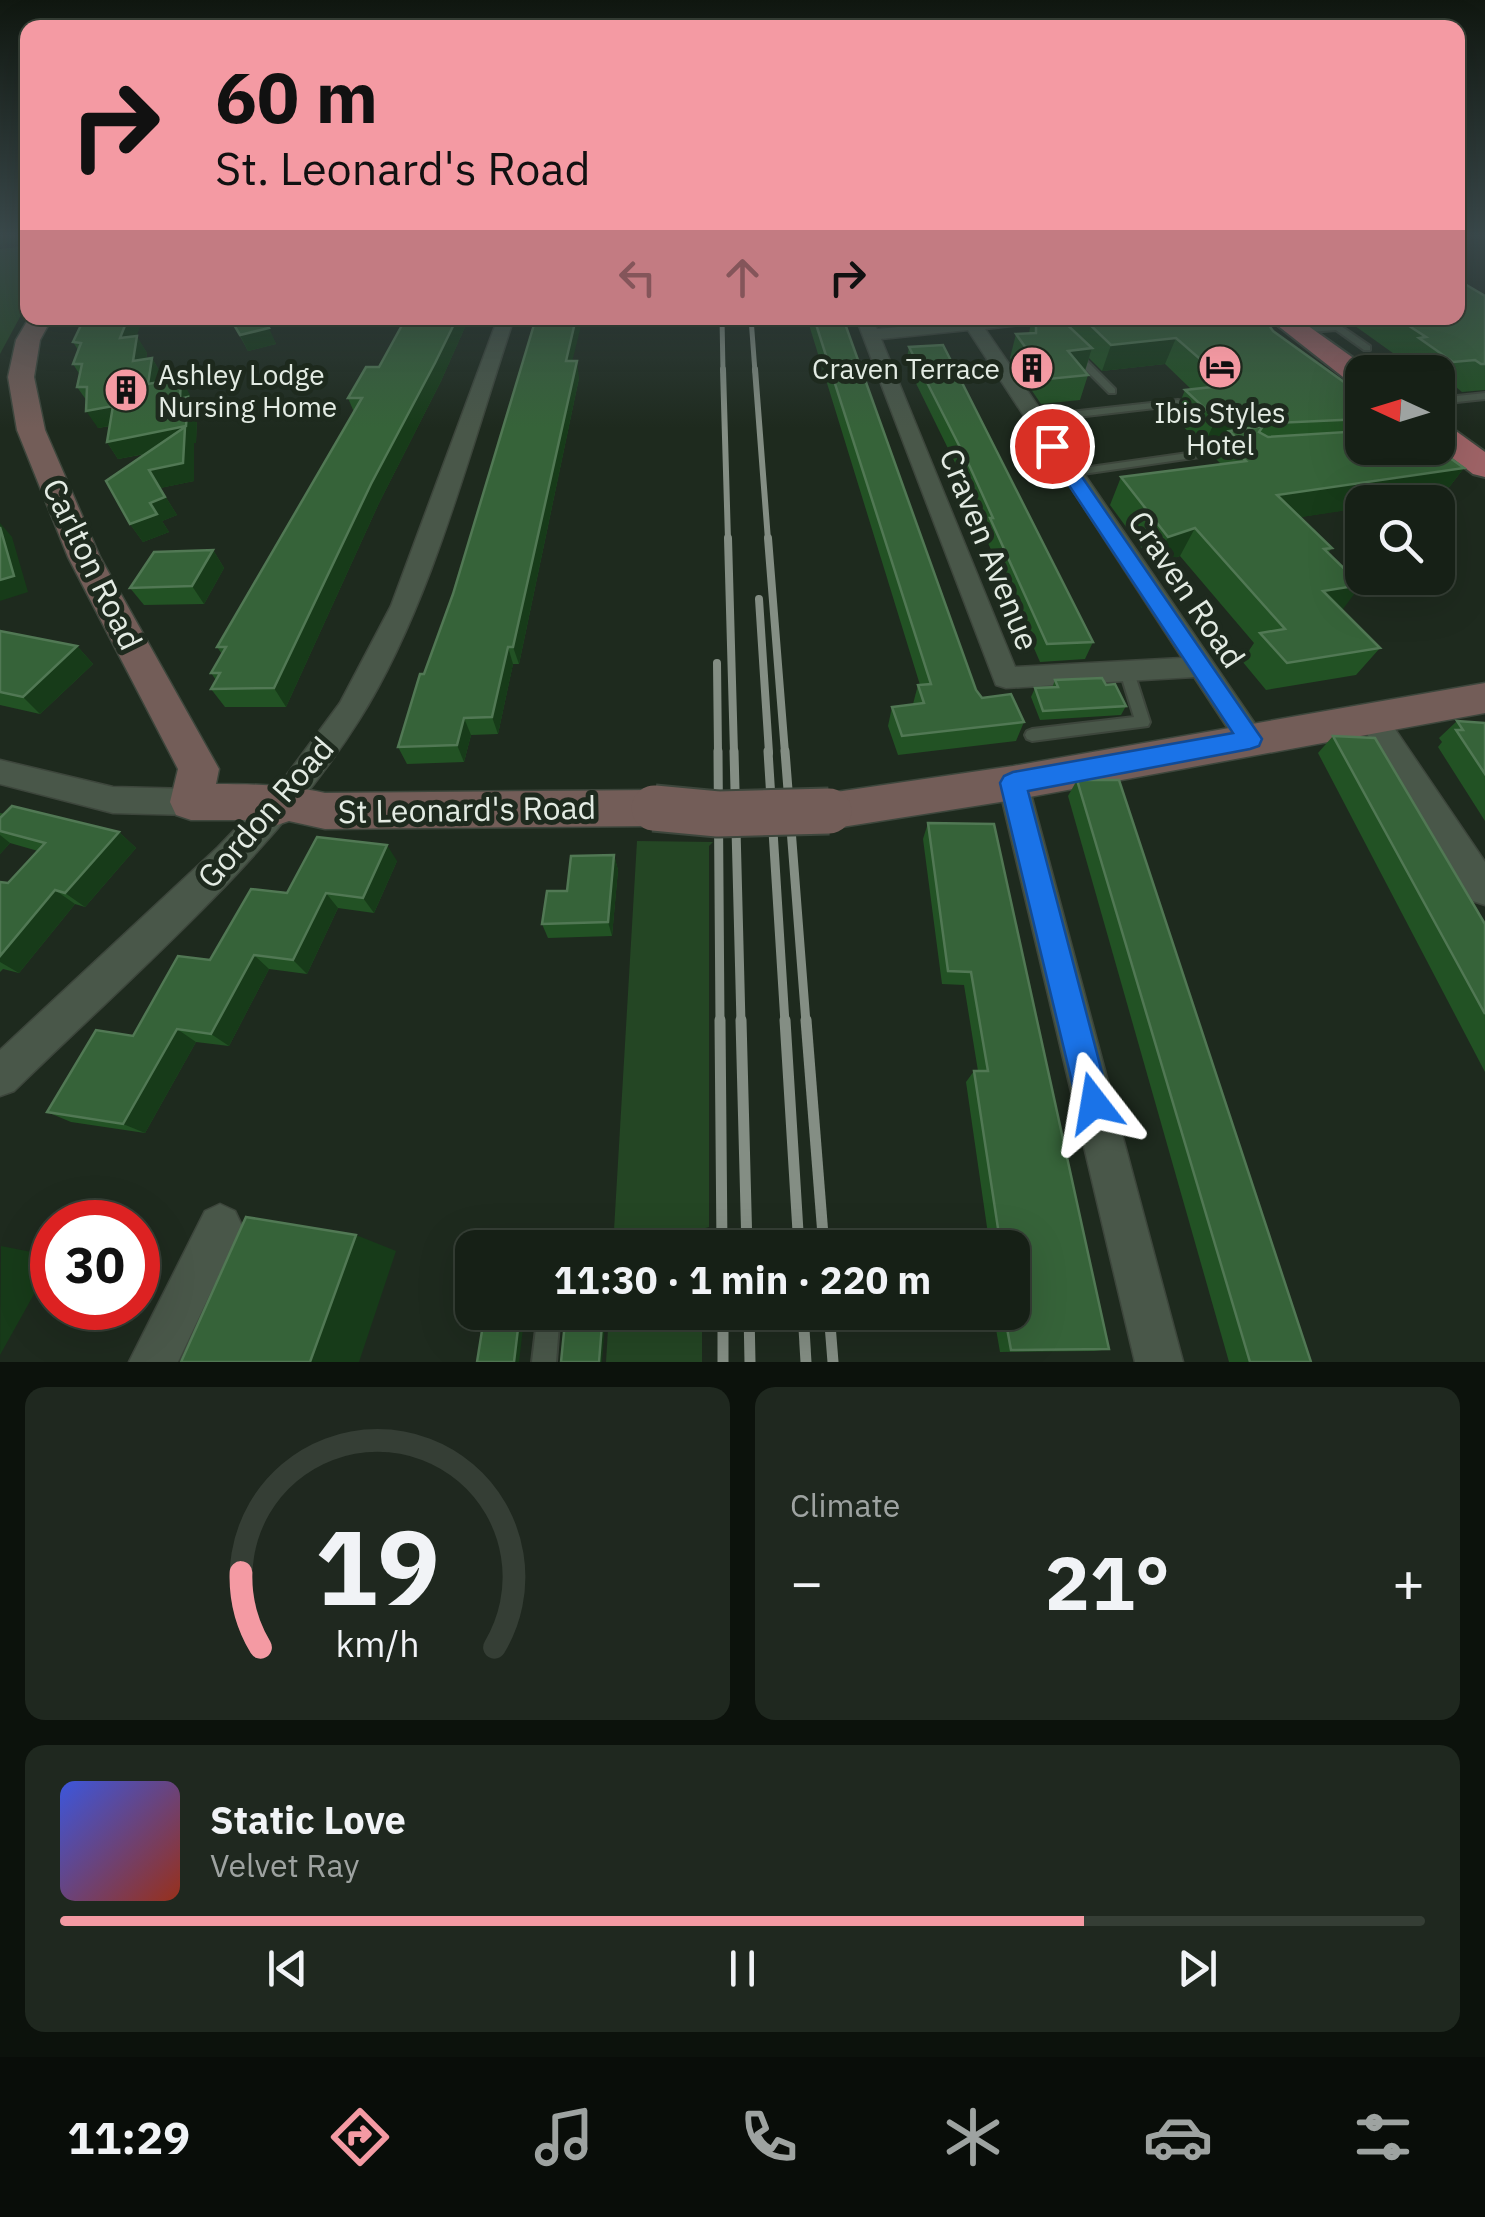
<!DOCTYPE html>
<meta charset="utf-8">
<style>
:root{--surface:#162016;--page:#1f281f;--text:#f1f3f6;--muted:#9ea3a1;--line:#353e35;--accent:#f49aa3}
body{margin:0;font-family:"IBM Plex Sans",sans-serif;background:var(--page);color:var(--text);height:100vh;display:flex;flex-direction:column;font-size:38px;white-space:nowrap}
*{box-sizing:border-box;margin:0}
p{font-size:32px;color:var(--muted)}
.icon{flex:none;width:55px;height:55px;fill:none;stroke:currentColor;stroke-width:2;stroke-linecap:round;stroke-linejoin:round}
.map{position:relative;height:1362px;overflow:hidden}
.panel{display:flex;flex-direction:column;gap:25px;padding:25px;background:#0c120c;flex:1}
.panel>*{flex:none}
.top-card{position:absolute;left:20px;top:20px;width:1445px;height:305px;border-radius:20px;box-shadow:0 10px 40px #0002,0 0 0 2px var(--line);background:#f49aa3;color:#111;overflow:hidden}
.needle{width:65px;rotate:274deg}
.tools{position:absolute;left:1345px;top:355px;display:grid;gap:20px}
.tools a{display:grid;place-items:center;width:110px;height:110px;border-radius:20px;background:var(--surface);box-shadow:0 10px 40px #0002,0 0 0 2px var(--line);font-size:50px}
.speed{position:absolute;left:30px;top:1200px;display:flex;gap:20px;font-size:50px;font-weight:700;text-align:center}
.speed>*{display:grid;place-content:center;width:130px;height:130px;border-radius:50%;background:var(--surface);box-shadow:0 10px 40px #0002,0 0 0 2px var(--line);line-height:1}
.speed .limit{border:15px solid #d22;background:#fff;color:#111}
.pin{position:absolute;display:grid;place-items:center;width:85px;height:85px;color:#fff;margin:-42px;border:5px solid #fff;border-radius:50%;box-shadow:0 2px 10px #0007}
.me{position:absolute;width:110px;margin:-55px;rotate:346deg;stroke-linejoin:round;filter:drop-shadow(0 0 8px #0008)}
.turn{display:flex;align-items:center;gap:35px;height:210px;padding:0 30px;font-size:45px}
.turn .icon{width:130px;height:130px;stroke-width:2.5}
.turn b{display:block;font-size:70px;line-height:85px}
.lanes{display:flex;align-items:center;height:95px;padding:0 30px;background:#0003;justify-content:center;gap:50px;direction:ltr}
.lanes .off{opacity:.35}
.big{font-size:75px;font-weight:700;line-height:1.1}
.panel .widget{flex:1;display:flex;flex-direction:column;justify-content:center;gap:15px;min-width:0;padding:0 35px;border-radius:20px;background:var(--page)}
.panel .dial{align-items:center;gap:0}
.dial svg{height:260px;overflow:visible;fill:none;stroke:var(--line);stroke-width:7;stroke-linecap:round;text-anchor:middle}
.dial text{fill:var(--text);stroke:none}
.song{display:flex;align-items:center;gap:30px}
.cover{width:120px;height:120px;border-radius:15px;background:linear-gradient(135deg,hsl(230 70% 55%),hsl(10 70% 35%))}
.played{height:10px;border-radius:5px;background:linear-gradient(90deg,var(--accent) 75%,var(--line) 75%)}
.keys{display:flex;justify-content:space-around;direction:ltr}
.heat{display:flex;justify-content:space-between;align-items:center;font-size:55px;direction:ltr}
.panel .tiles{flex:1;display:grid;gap:25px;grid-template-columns:1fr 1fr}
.widget:last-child{grid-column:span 2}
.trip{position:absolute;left:455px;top:1230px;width:575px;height:100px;border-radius:20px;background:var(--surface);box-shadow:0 10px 40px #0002,0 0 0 2px var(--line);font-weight:700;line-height:100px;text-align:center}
.tab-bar{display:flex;height:160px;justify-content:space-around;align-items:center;background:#090d09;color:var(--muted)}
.tab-bar .icon{width:70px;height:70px}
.tab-bar .active{color:var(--accent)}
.tab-bar b{font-size:45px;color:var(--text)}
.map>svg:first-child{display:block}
.green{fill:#244624}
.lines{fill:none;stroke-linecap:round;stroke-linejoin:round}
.lane-casing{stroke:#3d463c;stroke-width:4}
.street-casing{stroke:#3d463c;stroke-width:3}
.secondary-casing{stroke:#3d463c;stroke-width:3}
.primary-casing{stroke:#3d463c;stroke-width:4}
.lane{fill:#495749;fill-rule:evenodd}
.street{fill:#495749;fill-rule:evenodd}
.secondary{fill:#735d58;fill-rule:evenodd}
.primary{fill:#9e6366;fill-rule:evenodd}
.rail-far4{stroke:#848e84;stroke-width:5}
.rail-far3{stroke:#848e84;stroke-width:6}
.rail-far2{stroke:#848e84;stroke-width:8}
.rail-far1{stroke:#848e84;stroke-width:9}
.rail{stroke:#848e84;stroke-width:11}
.secondary-bridge-casing{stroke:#3d463c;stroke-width:49;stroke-linecap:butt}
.secondary-bridge{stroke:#735d58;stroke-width:45}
.wall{fill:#225224}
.shaded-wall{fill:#173b19}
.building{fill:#366339;stroke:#517854;stroke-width:2.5}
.route{fill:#1a73e8;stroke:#114b97;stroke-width:2.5}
.labels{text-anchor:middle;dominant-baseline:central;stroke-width:10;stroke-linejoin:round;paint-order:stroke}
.far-poi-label{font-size:28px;fill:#e3ebe3;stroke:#1e2a1e;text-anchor:end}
.street-label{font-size:32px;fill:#e3ebe3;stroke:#1e2a1e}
</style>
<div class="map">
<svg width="1485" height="1362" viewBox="0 0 1485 1362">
<rect width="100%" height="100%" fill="#1e2a1e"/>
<g class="green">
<polygon points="27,246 27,304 0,354 0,249"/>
<polygon points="637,841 713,842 709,846 709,1227 702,1229 702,1247 613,1247"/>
<polygon points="609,1313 702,1313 702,1362 606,1362"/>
</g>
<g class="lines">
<defs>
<g id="lane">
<polygon points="1338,324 1370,346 1370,350 1364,350 1336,330 1298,333 1294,330 1298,327"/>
<polygon points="1071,351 1077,351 1115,389 1115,393 1109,393 1071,355"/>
<polygon points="1485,393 1485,399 1438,404 1438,398"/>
<polygon points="1178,400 1181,401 1181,405 1034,422 1029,419 1034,416"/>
<polygon points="1237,446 1241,447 1241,451 1069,476 1064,473 1069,470"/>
<polygon points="1127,667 1134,672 1150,722 1148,726 1032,741 1027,739 1025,735 1027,731 1032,729 1134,717 1120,672"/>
<polygon points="538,1312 560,1312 556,1362 532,1362"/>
</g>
<g id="street">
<path d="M498,318H514C471,446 431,606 359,720C273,857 129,978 14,1091L0,1096V1050L218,847L286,776L340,703L391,606Z"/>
<path d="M856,318H872L877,329L993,318H1047L1039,323L985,329L1260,731L1265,739L1260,747L1250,751L1240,747L1194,677L1006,688L996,685ZM968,330L1182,658L1015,667L881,339Z"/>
<polygon points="1372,707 1382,710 1485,862 1485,905 1473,901 1362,726 1358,718 1362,710"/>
<polygon points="0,760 113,787 191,789 202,793 207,802 202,811 191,815 113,813 0,784"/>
<polygon points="1013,770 1024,774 1028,783 1183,1362 1135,1362 998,783 1002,774"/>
<polygon points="220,1204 235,1211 242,1226 178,1362 129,1362 205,1211"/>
</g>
<g id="secondary">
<path d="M29,318H52L40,340L34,377L45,430L100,557L219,769L216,784C254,784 288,785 325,793L654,790L669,795L675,808L669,821L654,826L325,829L289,821L274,826L244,820H191L176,815L170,802L178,769L68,557L17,430L8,377L16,340Z"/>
<polygon points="1485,683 1485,713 1013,800 829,829 814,824 808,811 814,798 829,793 1013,766"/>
</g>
<g id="primary">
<polygon points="1268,318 1297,318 1373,372 1362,372 1362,387 1352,384"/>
<polygon points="1438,424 1449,426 1485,452 1485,477 1473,474 1438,447"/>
</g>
</defs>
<use href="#lane" class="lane-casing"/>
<use href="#street" class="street-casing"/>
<use href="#secondary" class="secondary-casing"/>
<use href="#primary" class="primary-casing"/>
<use href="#lane" class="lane"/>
<use href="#street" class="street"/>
<use href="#secondary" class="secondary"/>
<use href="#primary" class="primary"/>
<g class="rail-far4">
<polyline points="722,318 723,372"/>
<polyline points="751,318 755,372"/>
</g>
<g class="rail-far3">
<polyline points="723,369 728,540"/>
<polyline points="755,369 768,540"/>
</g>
<g class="rail-far2">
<polyline points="728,538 734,753"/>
<polyline points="768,538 785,753"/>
<polyline points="759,599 769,753"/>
<polyline points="717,663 718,753"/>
</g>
<g class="rail-far1">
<polyline points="718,751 720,1023"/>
<polyline points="734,751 741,1023"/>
<polyline points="768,751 785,1023"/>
<polyline points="785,751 806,1023"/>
</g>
<g class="rail">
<polyline points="720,1020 722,1248"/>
<polyline points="741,1020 747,1248"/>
<polyline points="785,1020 799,1248"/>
<polyline points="806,1020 824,1248"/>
<polyline points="723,1312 723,1362"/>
<polyline points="749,1312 750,1362"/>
<polyline points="803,1312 806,1362"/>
<polyline points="829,1312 833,1362"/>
</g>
<defs>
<polyline id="secondary-bridge" points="654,808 718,814 829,811"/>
</defs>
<use href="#secondary-bridge" class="secondary-bridge-casing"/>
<use href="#secondary-bridge" class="secondary-bridge"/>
</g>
<g class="wall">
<polygon points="1485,296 1485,390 1462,392 1456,387 1438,389 1438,372 1412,372 1401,365 1404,361 1344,318 1458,318"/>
<polygon points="80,318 143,318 136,336 147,353 146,359 152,358 161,374 160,382 190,395 190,401 197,414 196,443 194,443 194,481 160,488 177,515 162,521 169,532 143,542 130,524 145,454 118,459 107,442 110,426 98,428 87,401 77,387 80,375 73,364 78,350 73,342 80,326 77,322"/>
<polygon points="230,318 319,318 317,321 266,324 276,344 248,351"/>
<polygon points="406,318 469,318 441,381 379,503 286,707 225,707 211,689 216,680 211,673 222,654 217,647 354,412 348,398 379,367"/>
<polygon points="810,318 842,318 976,690 982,698 1024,722 1016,741 898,755 888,726 892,707 913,704 918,685 920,685 810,328"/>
<polygon points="891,318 921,318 920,321 891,320"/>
<polygon points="1032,318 1264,318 1273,331 1362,395 1362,448 1464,468 1443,495 1300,517 1332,548 1328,553 1342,610 1380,648 1356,675 1266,690 1242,661 1254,643 1180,556 1154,565 1110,505 1121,477 1221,464 1215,458 1222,444 1203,447 1174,417 1185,390 1192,390 1165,364 1102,371 1089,358 1085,371 1088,375 1080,400 1041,404 1010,358 1016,334 1029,333"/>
<polygon points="909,347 1093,642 1085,659 1040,662 985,536 986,531 966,485 906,363"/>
<polygon points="572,361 579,378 519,664 513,664 498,734 471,735 464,762 407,764 398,747"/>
<polygon points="213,550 224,568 204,604 144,605 130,588"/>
<polygon points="0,631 77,646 93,664 40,714 0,705"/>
<polygon points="1055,680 1106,685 1126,706 1121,715 1040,720 1031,697 1035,688 1052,688"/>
<polygon points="1457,721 1485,723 1485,821 1438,747 1442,742 1439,738"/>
<polygon points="1333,736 1485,924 1485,1072 1318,753"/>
<polygon points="1077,780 1311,1362 1229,1362 1068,796"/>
<polygon points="0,813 119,832 136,848 85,907 75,904 19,973 3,969 0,972 0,882 8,883 38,851 10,843 0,854"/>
<polygon points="928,823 1109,1349 1094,1351 1000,1352 993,1312 1012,1312 1012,1248 990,1248 966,1082 974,1071 978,1071 964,985 942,984 923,839"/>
<polygon points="614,855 618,870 612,936 548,938 542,924 567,891"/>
<polygon points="397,861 374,913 338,908 307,974 269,969 229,1046 196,1042 145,1133 71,1122 47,1112 133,1036 210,960 287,893"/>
</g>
<g class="shaded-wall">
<polygon points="0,237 28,237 28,241 0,245"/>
<polygon points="128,318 143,318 130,355 120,338"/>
<polygon points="457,318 469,318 441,381 379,503 286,707 274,688 371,484"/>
<polygon points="576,318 583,318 568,378 566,361"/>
<polygon points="269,328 276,344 248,351 240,335"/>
<polygon points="137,336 147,353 143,378 133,361"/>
<polygon points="1176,338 1165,364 1102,371 1111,345"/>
<polygon points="1092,348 1084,373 1068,351"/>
<polygon points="152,358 161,374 158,401 148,384"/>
<polygon points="577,361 579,378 519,664 513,647"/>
<polygon points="181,378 190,395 190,401 197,414 196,443 194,443 194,481 160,488 177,515 162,521 169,532 143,542 130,524 150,503 149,470 184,446 118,459 107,442 180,399"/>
<polygon points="113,406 124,423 98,428 86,411"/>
<polygon points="1269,412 1254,439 1229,431 1222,444 1203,447 1216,419"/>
<polygon points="1464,468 1443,495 1396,502 1362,502 1362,508 1261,523 1277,495"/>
<polygon points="0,523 12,537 28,592 0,601"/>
<polygon points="1195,528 1180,556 1154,565 1168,537"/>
<polygon points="213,550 224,568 204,604 192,586"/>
<polygon points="1361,585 1340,613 1323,591"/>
<polygon points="77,646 93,664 40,714 23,697"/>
<polygon points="508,647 513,664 498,734 492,717"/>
<polygon points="464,718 471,735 464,762 457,745"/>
<polygon points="119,832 136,848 85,907 65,893"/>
<polygon points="0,835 10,843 0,854"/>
<polygon points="387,845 397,861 374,913 363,898"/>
<polygon points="614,855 618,870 612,936 608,922"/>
<polygon points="55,890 75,904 19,973 0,962 0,956"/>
<polygon points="326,893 338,908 307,974 293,960"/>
<polygon points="254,955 269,969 229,1046 211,1034"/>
<polygon points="177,1029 196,1042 145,1133 123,1124"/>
<polygon points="356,1235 396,1251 359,1362 310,1362"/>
<polygon points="1,1246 52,1256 52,1262 0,1355"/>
<polygon points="520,1312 525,1312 519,1362 514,1362"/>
<polygon points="603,1312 606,1312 602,1362 599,1362"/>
</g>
<g class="building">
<polygon points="1458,280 1485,296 1485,364 1481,364 1475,360 1453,362 1419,338 1426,337 1397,318 1458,318"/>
<polygon points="80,318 128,318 120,338 137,336 133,361 152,358 148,384 181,378 180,399 188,397 186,426 107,442 113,406 86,411 87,387 77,387 82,364 73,364 81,343 73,342 82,323 77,322"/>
<polygon points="230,318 262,318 269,328 240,335"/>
<polygon points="406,318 457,318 435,363 371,484 274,688 211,689 220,673 211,673 226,647 217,647 362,398 348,398 366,367 379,367"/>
<polygon points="536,318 576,318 566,361 577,361 513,647 508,647 492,717 464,718 457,745 398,747 420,674 424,674 453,594"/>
<polygon points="814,318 843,318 976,690 982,698 1011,694 1024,722 902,736 892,707 924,703 918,685 931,684"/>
<polygon points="1036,318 1060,318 1092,348 1068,351 1088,375 1048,379 1016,334 1036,333"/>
<polygon points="1083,318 1264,318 1273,331 1362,395 1362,419 1276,423 1278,418 1269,412 1216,419 1185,390 1230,385 1176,338 1111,345"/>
<polygon points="943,345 1093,642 1047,644 990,518 993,518 970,467 909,347"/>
<polygon points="1263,426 1259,432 1268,437 1362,431 1362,448 1436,448 1464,468 1277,495 1332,548 1324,549 1361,585 1323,591 1380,648 1287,663 1260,633 1285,629 1195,528 1168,537 1121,477 1246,461 1238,453 1251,452 1229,431"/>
<polygon points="185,427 183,463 149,470 165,497 150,503 157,514 130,524 106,481"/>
<polygon points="0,527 14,576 0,580"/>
<polygon points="213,550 192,586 130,588 154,552"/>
<polygon points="0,631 77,646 23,697 0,692"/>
<polygon points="1102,678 1106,685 1115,684 1126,706 1043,711 1035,688 1058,687 1055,680"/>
<polygon points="1457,721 1485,723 1485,774 1456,730 1463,730"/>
<polygon points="1333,736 1375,738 1485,924 1485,1014"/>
<polygon points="1077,780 1119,780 1311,1362 1250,1362"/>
<polygon points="12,806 119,832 65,893 55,890 0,956 0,882 8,883 45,843 0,831 0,818"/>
<polygon points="928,823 994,824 1109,1349 1011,1350 1004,1312 1012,1312 1012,1248 1001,1248 974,1071 988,1071 971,972 948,971"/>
<polygon points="317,837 387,845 363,898 326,893 293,960 254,955 211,1034 177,1029 123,1124 47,1112 96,1030 133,1036 178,956 210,960 251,889 287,893"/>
<polygon points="614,855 608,922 542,924 547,891 567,891 571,856"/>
<polygon points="246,1217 356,1235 310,1362 181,1362"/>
<polygon points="485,1312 520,1312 514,1362 477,1362"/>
<polygon points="566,1312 603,1312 599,1362 561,1362"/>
</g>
<linearGradient id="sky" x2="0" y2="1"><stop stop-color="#101710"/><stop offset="0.55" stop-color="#3b4a4c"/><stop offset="1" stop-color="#3b4a4c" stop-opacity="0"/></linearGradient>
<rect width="1485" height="428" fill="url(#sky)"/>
<polygon class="route" points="1052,441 1058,442 1262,739 1259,746 1250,749 1028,791 1110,1103 1105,1114 1094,1119 1082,1114 1077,1103 1000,783 1004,776 1013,772 1233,733 1043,446"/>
<defs>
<symbol id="hotel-disc" viewBox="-11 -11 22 22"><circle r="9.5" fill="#f49aa3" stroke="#1e2a1e"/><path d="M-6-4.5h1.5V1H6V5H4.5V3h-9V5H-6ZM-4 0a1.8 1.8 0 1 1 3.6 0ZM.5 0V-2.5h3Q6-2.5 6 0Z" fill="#111"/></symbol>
<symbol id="building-disc" viewBox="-11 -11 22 22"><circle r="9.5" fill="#f49aa3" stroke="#1e2a1e"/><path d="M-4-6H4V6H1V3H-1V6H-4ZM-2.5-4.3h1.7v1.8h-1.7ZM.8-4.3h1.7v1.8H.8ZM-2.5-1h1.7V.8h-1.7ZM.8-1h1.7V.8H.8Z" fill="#111"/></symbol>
</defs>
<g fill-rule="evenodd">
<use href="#hotel-disc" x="1195" y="342" width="50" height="50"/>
<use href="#building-disc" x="1007" y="343" width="50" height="50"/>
<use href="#building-disc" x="101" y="365" width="50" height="50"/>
</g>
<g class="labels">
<g class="far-poi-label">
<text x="1000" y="368">Craven Terrace</text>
<text x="158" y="374" text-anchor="start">Ashley Lodge<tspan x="158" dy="32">Nursing Home</tspan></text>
<text x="1220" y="412" text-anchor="middle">Ibis Styles<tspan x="1220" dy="32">Hotel</tspan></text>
</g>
<g class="street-label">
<text transform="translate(990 549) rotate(68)">Craven Avenue</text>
<text transform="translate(93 564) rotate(64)">Carlton Road</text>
<text transform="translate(1187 589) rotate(56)">Craven Road</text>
<text transform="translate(467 809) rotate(-1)">St Leonard's Road</text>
<text transform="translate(265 812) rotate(-49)">Gordon Road</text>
</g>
</g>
</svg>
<div class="tools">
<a><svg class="needle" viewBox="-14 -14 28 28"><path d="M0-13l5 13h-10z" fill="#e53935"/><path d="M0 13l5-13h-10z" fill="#9ea3a1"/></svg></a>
<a><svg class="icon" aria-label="search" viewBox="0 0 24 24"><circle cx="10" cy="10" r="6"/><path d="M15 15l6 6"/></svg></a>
</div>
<div class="speed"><div class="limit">30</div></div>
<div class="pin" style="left:1052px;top:446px;background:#d93025"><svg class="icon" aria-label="arrive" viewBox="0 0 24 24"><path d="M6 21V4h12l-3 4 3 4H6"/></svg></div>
<svg class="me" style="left:1094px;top:1103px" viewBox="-20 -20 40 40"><path d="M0-17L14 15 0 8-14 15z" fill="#1a73e8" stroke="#fff" stroke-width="4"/></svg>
<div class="trip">11:30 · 1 min · 220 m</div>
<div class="top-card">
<div class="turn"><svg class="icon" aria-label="right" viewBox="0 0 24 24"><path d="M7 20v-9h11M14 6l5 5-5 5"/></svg><div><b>60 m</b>St. Leonard's Road</div></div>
<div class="lanes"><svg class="icon off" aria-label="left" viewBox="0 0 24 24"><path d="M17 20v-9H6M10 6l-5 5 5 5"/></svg><svg class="icon off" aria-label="ahead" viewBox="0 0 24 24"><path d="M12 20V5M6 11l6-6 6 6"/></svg><svg class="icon" aria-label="right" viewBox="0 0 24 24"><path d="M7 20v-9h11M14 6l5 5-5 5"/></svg></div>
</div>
</div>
<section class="panel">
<div class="tiles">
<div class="widget dial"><svg viewBox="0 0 100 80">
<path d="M14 69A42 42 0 1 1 86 69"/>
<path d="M14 69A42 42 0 0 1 8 46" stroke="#f49aa3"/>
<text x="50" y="56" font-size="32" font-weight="700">19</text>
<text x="50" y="72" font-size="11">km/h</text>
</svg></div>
<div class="widget"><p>Climate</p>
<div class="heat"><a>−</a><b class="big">21°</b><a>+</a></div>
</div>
<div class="widget">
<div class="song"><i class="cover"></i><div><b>Static Love</b><p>Velvet Ray</p></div></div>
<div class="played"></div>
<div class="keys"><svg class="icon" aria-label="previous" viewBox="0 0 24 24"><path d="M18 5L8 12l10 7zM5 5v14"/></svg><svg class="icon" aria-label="pause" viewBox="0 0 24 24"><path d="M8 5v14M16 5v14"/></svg><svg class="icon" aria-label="next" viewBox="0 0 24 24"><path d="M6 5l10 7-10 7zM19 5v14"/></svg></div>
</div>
</div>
</section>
<nav class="tab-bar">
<b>11:29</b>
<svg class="icon active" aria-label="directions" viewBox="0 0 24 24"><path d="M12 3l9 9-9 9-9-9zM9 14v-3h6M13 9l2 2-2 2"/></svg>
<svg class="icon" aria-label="music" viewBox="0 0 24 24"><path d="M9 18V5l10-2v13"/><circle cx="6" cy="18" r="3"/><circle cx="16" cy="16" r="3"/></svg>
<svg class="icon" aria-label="phone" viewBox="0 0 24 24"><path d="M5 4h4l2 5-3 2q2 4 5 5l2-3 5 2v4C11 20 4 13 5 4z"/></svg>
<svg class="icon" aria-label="climate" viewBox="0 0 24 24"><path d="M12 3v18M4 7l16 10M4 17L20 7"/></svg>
<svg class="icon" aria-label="car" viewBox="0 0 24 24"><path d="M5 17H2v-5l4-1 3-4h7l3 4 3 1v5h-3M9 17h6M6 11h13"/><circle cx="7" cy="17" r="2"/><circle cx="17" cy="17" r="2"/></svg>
<svg class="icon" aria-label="filters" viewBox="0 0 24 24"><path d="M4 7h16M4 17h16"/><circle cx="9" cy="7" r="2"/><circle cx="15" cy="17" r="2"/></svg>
</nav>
